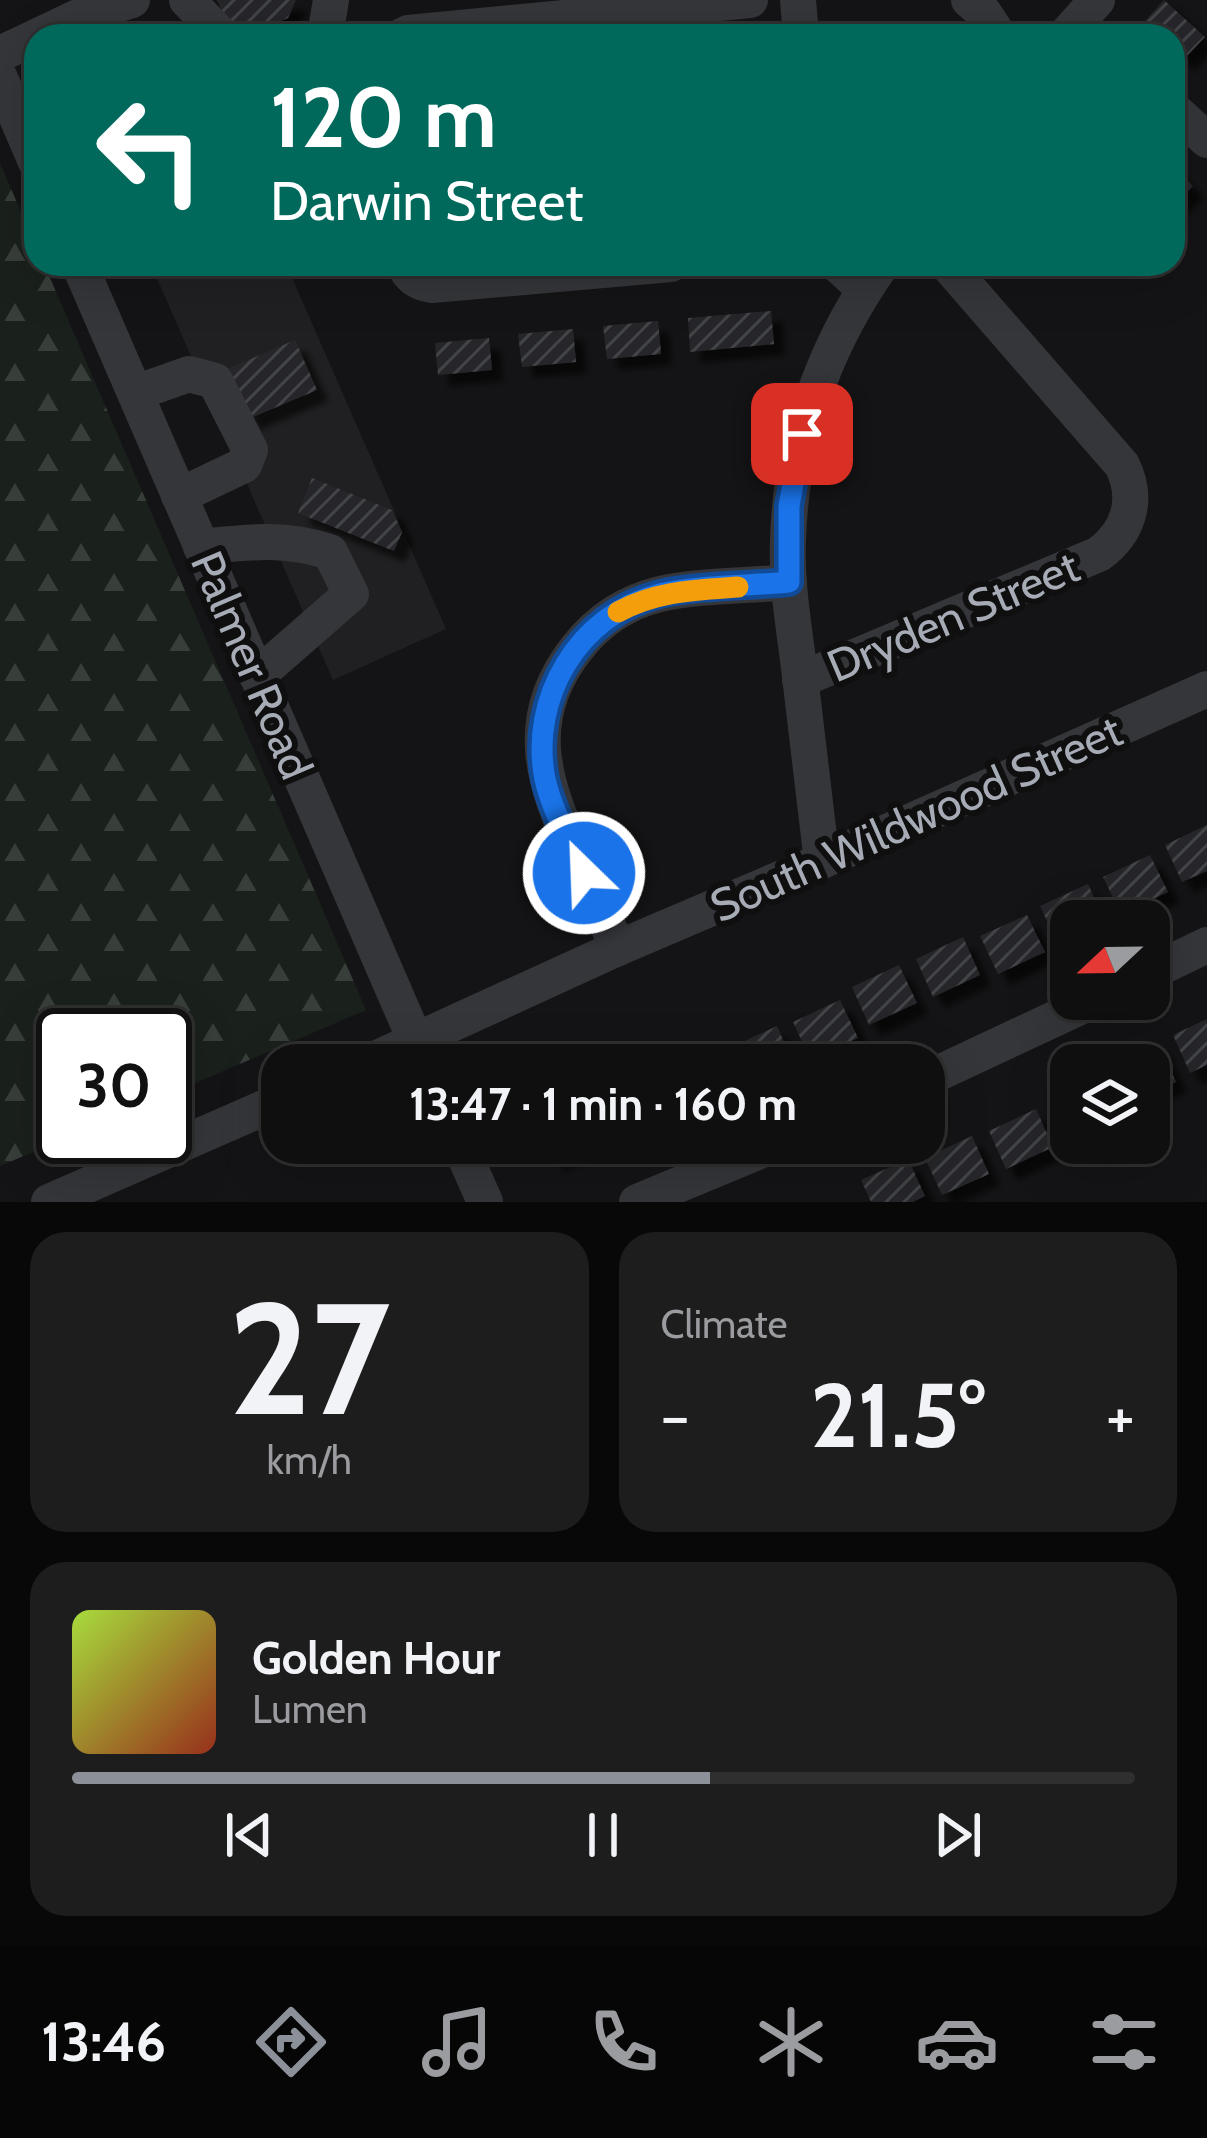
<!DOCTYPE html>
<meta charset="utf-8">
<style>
:root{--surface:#0f0f10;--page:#1d1d1e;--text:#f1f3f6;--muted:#9b9c9f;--line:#2f2f30;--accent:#8c9099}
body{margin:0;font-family:Cabin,sans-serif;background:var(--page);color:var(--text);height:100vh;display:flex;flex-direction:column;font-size:45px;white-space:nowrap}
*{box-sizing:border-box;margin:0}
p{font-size:39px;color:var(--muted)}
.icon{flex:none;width:66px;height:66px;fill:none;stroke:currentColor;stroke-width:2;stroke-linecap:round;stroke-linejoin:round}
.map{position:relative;height:1202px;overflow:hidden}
.drawer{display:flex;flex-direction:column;gap:30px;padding:30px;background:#080809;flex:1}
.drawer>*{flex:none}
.banner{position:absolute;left:24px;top:24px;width:1161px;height:252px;border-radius:36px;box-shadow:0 12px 48px #0002,0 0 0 3px var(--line);background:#00695c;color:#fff;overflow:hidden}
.needle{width:78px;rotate:248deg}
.fabs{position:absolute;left:1050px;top:900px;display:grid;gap:24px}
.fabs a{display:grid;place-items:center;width:120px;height:120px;border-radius:24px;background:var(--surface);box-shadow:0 12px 48px #0002,0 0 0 3px var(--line);font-size:60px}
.speed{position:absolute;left:36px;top:1008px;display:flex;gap:24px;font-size:60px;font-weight:700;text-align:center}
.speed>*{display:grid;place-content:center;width:156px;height:156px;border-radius:50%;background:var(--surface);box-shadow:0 12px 48px #0002,0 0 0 3px var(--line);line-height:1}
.speed .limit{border:6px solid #111;border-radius:18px;background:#fff;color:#111}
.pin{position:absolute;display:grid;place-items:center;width:102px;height:102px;color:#fff;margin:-51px;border-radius:24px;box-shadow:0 6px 18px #0006}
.me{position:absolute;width:132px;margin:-66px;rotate:336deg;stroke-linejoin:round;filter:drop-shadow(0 0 9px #0008)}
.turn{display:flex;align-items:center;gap:42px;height:252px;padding:0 48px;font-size:54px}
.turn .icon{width:156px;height:156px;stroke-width:2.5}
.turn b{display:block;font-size:84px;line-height:102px}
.big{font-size:90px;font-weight:800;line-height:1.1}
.drawer .widget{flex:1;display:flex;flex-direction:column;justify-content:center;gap:18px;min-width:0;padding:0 42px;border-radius:36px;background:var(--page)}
.drawer .dial{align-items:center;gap:0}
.dial b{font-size:156px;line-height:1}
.song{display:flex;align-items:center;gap:36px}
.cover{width:144px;height:144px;border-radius:18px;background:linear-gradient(135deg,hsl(80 70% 55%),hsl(10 70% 35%))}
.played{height:12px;border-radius:6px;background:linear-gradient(90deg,var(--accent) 60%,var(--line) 60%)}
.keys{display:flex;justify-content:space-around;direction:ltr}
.heat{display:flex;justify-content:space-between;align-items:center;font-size:66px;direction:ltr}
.drawer .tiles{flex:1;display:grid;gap:30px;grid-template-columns:1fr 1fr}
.widget:last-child{grid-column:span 2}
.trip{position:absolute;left:261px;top:1044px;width:684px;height:120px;border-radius:36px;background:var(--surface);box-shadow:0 12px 48px #0002,0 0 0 3px var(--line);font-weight:800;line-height:120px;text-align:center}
.tab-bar{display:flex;height:192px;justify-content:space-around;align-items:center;background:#060606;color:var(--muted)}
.tab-bar .icon{width:84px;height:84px}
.tab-bar .active{color:var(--accent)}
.tab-bar b{font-size:54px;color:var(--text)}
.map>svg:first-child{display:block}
.built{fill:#202022}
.forest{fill:url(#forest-firs)}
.building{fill:url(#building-hatch);filter:url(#shadow)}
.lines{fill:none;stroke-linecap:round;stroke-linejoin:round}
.minor{stroke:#35363a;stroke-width:36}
.route-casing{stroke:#114b97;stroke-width:30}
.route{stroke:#1a73e8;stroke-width:21}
.slow{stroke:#f59e0b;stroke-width:21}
.labels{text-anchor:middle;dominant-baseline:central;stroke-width:12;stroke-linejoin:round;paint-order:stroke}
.street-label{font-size:45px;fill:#a6abb5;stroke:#0f0f10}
</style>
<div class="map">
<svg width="1207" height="1202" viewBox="0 0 1207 1202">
<defs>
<pattern id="forest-firs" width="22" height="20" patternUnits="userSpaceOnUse" patternTransform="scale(3)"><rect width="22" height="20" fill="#1a201b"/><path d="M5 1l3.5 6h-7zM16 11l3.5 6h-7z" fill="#383e3a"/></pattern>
<pattern id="building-hatch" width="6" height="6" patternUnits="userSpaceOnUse" patternTransform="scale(3)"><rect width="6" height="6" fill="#27272a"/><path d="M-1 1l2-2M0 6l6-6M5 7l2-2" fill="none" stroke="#434447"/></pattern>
<filter id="shadow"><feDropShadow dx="11" dy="11" stdDeviation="3" flood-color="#0009"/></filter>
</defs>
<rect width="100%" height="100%" fill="#141416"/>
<polygon class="built" points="179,264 286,264 446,629 333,680 155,274"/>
<polygon class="forest" points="0,163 36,247 36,264 44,264 366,1010 165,1096 165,1035 63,1035 63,1137 69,1137 0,1166"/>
<g class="building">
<polygon points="217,0 296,0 288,18 258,31 226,20"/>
<polygon points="1164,0 1205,37 1183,60 1173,50 1173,36 1158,36 1144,22"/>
<polygon points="1173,167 1193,186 1173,207"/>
<polygon points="771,311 774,344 690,352 688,318"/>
<polygon points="658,321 661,354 607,359 603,326"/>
<polygon points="573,329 576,362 522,367 518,334"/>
<polygon points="489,338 492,370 438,375 435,343"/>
<polygon points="295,340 317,390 248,419 227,369"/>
<polygon points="312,478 392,510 402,532 394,551 298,513"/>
<polygon points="1207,825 1207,871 1182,882 1165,845"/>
<polygon points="1150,855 1168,892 1121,914 1103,877"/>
<polygon points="1088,884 1104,921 1071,921 1071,938 1058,944 1040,906"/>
<polygon points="1027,915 1045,952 998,974 980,936"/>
<polygon points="963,937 980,975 933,997 916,959"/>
<polygon points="899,965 917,1003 869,1025 852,987"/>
<polygon points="840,1000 858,1038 810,1059 793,1022"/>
<polygon points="1207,1019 1207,1065 1190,1073 1173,1035"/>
<polygon points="777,1026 794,1065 737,1065 730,1048"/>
<polygon points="1159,1044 1176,1082 1149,1094 1149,1065 1113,1065"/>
<polygon points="1071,1092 1071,1144 1051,1101"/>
<polygon points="1036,1109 1053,1147 1006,1169 989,1131"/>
<polygon points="972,1136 989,1174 942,1195 925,1158"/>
<polygon points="545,1143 592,1143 553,1161"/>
<polygon points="908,1159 925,1196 913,1202 871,1202 861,1180"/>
</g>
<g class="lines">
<g class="minor">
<polyline points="187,0 222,36"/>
<polyline points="798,0 801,36"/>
<polyline points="969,0 984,13 999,36"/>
<polyline points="38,36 80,16 132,0"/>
<polyline points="325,36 331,0"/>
<polyline points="402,36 408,33 750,0"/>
<polyline points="1065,36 1097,0"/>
<polyline points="0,54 36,37"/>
<polyline points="0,78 36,162"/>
<polyline points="1173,109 1207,140"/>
<polyline points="79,264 426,1065"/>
<path d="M404,264C409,277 418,283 432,285L671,264"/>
<polyline points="837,264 864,289"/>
<polyline points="135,393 189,374 215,381 250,450 244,465 179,496"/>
<path d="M201,547C248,542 284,537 330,552L351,594L257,676"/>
<path d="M800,680L1099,554C1129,532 1139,499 1122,465L947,264"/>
<path d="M822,861C814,797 807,733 799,668C794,626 786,583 788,540C791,439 824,346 882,264"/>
<path d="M618,948C604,917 590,886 576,855C543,782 521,719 577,648C598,621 627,602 660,594C698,585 749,586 789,582"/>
<polyline points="1149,973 1207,945"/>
<polyline points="362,1065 618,948 822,861 1207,689"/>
<polyline points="924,1080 1097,999"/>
<polyline points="459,1143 485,1202"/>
<polyline points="49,1202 282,1100"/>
<polyline points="637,1202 779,1143"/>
</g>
</g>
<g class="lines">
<defs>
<path id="route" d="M584,873C571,843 552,811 545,779C529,698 579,614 660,594C697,585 749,586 789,582V506L802,434"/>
</defs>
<use href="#route" class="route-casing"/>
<use href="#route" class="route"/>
<path class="slow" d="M618,612C656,591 695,590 738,587"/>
</g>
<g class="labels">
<g class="street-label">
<text transform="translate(953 616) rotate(-23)">Dryden Street</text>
<text transform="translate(252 665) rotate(67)">Palmer Road</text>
<text transform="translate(916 818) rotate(-24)">South Wildwood Street</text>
</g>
</g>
</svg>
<div class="fabs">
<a><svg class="needle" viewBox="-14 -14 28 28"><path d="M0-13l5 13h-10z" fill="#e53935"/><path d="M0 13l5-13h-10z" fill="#9b9c9f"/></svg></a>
<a><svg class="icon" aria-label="layers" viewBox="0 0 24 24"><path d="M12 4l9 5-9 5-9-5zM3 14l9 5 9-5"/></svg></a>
</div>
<div class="speed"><div class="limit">30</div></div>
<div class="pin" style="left:802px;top:434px;background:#d93025"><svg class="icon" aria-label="arrive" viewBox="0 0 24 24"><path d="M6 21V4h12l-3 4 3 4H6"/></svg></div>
<svg class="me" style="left:584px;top:873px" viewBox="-20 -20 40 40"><circle r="17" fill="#1a73e8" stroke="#fff" stroke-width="3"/><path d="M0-11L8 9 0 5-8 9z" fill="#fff"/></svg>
<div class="trip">13:47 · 1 min · 160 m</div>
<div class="banner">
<div class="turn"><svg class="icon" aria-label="left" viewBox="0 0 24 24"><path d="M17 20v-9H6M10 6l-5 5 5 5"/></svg><div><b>120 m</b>Darwin Street</div></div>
</div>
</div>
<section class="drawer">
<div class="tiles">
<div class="widget dial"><b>27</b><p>km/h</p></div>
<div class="widget"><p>Climate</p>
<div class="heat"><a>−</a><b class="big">21.5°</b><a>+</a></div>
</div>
<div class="widget">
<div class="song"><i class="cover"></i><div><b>Golden Hour</b><p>Lumen</p></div></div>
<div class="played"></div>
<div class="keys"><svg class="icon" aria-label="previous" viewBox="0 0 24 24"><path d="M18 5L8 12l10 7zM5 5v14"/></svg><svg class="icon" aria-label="pause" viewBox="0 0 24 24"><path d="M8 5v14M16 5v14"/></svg><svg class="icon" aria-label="next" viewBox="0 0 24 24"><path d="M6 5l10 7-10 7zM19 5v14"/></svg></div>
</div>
</div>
</section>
<nav class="tab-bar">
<b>13:46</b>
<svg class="icon active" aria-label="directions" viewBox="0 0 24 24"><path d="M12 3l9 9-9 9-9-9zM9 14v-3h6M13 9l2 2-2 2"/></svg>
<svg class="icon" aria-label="music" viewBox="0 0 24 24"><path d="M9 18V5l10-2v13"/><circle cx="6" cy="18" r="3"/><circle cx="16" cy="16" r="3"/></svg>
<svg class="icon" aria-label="phone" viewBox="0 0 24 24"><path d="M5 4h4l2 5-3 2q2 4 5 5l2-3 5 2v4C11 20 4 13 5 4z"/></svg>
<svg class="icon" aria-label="climate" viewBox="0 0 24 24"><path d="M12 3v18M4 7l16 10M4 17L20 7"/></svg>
<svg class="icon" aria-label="car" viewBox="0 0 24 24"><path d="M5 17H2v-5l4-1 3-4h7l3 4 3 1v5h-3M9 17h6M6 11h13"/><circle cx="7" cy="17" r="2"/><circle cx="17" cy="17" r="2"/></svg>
<svg class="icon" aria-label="filters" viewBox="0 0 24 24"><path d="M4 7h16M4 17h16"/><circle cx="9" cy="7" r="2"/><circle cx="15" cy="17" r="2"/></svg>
</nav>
